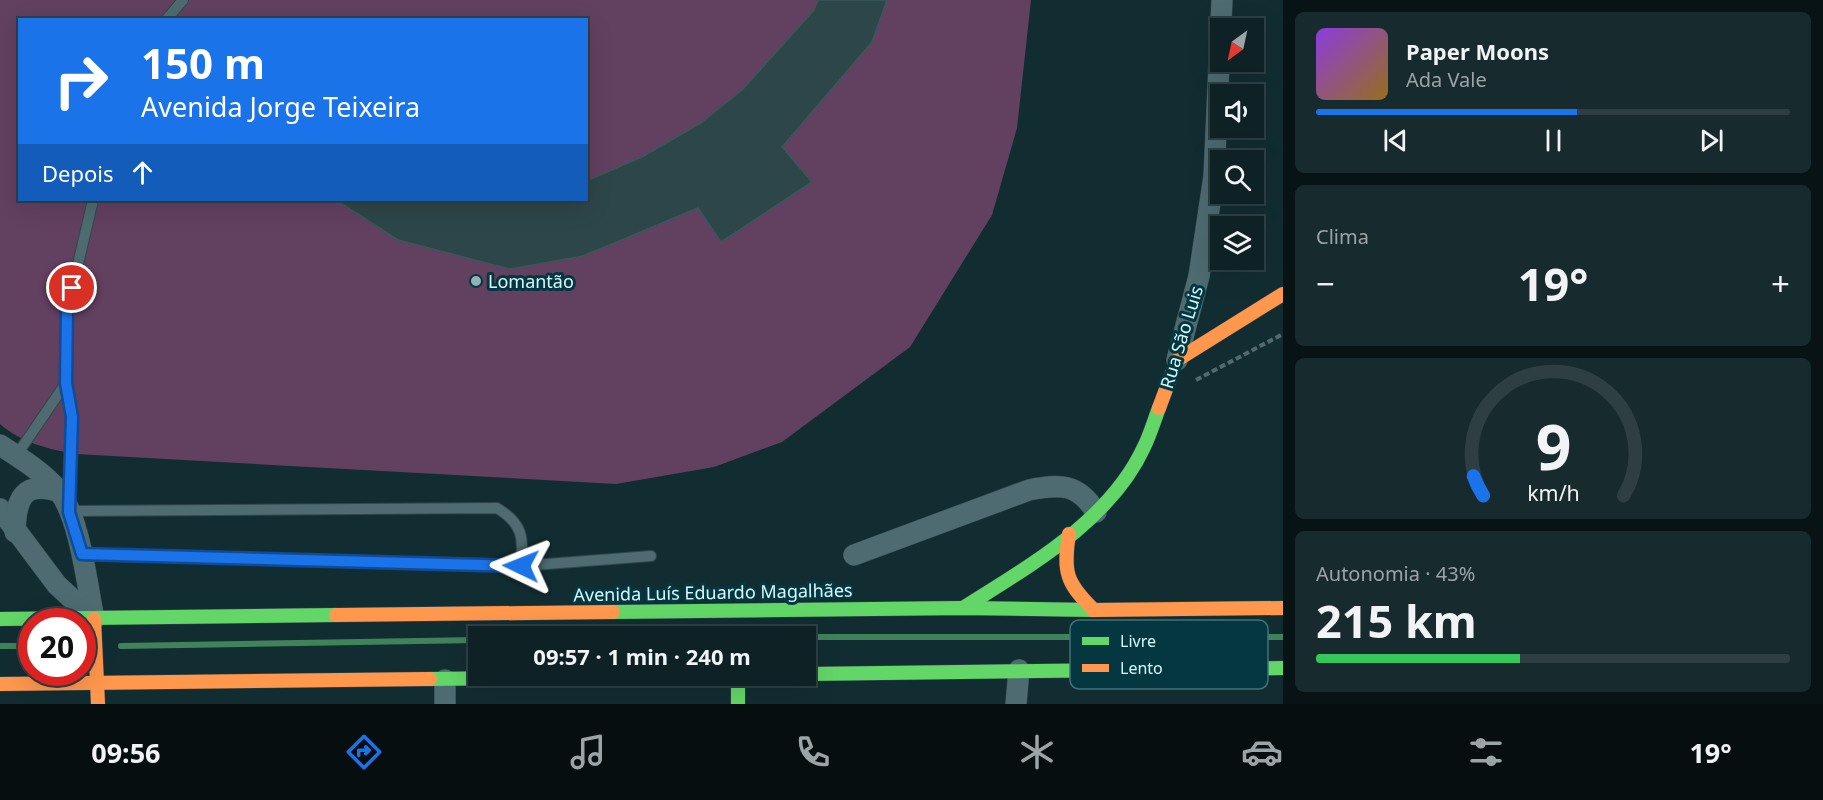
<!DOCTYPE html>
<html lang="pt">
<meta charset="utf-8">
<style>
:root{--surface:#0e2226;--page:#172a2e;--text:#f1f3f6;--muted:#9ba4a7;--line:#2e3f43;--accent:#1a73e8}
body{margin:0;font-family:"Noto Sans",sans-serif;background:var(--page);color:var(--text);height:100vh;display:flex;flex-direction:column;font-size:22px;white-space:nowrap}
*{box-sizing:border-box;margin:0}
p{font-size:20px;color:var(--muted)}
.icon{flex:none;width:33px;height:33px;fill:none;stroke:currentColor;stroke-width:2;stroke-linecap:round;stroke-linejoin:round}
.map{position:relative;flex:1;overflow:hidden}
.details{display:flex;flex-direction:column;gap:12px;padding:12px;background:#081315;width:540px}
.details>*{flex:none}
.guide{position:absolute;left:18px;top:18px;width:570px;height:183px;border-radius:0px;box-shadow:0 6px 24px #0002,0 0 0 2px var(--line);background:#1a73e8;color:#fff;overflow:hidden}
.needle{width:39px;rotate:213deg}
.tools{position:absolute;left:1210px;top:18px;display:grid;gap:12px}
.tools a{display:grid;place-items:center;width:54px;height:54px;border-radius:0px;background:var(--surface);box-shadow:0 6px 24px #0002,0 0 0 2px var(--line);font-size:30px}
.speed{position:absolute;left:18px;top:608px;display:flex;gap:12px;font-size:30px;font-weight:700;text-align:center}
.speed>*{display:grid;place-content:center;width:78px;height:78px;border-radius:50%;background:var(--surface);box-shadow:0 6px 24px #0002,0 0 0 2px var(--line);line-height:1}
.speed .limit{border:9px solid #d22;background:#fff;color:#111}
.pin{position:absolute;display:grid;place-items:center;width:51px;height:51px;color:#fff;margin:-26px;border:3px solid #fff;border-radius:50%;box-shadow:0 2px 6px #0007}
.me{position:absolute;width:66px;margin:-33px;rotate:272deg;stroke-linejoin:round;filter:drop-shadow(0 0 4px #0008)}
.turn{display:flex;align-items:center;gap:21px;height:126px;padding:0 24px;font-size:27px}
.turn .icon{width:78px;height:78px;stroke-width:2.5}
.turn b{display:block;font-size:42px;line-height:51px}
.then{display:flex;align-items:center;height:57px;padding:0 24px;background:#0003;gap:12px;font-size:22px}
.big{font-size:45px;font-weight:700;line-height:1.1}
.details .card{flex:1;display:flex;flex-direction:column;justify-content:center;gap:9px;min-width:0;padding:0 21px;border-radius:9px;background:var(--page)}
.details .dial{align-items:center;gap:0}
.dial svg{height:156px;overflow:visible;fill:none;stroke:var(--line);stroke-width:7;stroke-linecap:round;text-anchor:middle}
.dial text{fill:var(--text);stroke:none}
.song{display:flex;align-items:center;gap:18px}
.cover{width:72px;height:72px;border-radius:9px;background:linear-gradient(135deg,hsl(270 70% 55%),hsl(40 70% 35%))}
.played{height:6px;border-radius:3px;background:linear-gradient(90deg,var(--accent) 55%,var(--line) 55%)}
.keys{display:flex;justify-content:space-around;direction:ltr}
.heat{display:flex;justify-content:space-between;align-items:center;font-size:33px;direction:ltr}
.charge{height:9px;border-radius:4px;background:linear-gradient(90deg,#34c759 43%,var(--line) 0)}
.trip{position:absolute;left:468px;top:626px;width:348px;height:60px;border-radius:0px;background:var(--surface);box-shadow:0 6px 24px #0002,0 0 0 2px var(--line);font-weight:700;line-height:60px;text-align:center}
.tabs{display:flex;height:96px;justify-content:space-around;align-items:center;background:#060e0f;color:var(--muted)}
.tabs .icon{width:42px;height:42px}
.tabs .selected{color:var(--accent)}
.tabs b{font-size:27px;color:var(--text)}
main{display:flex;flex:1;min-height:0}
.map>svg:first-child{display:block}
.green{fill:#624060;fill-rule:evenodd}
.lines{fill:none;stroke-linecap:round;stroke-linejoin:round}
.stream{stroke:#40835b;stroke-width:6}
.building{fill:#2d4649;stroke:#39585b;stroke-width:1.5}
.lane-casing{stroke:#33474b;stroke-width:12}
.street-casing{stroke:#33474b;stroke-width:22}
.fast-casing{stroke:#33474b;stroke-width:15}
.slow-casing{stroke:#33474b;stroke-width:15}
.path{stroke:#526a6f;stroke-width:4;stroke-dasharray:6 3;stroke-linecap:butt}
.lane{stroke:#4d6b71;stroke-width:10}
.street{stroke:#4d6b71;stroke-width:21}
.fast{stroke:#63d668;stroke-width:14}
.slow{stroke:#ff974d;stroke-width:14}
.route-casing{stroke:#114b97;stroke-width:15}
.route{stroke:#1a73e8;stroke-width:10}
.poi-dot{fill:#92b0b7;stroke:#043740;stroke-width:2}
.labels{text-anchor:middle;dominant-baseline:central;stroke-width:6;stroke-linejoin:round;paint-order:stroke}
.poi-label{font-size:18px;fill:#d7f7fe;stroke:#043740;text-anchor:start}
.street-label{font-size:18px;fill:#d7f7fe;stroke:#043740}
.key{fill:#043740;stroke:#437179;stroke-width:1.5}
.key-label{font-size:16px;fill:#d7f7fe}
</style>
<main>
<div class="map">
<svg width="1283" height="704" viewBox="0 0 1283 704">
<rect width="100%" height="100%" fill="#122d32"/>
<path class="green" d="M0,0H1031L1017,128L992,215L910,347L782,442L714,467L616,484L76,454C48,449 22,443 0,424ZM20,20H586V200H20Z"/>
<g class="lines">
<g class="stream">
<polyline points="806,637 1283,637"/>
<polyline points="0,646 32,646"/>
<polyline points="121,646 478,640"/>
</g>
</g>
<polygon class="building" points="818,0 887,0 872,42 782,147 812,182 721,242 698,208 583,256 510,269 398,240 336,200 586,200 586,181 642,157 701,123 743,89 814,10"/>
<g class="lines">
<defs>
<g id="lane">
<polyline points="166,20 183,0"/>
<path d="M93,200L67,311L66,383L72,417L69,511L497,508C524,525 523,537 521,566"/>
<polyline points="16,456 66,383"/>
<polyline points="82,554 521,566 651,556"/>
</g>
<g id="street">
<polyline points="1177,360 1199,276 1214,176 1222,0"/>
<path d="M0,445C20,458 43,472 58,490C80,517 87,585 94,619"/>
<polyline points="0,509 57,585 94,619"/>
<path d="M15,532C16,498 23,480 60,492"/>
<path d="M854,555L1029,490C1060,484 1078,483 1096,512"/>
<polyline points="445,680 445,704"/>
<polyline points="1016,704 1019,670"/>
</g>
<g id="fast">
<path d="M963,608C1029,566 1110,521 1144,447C1150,435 1154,421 1159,408"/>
<polyline points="613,612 963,608 1093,610"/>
<polyline points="0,619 336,615"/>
<polyline points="806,674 1283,668"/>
<polyline points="738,675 738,704"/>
<polyline points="430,679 728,675"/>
</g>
<g id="slow">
<polyline points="1159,408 1177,360 1283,294"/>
<path d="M1069,534C1063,572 1066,583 1094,610"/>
<polyline points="1093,610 1283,608"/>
<polyline points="336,615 613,612"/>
<polyline points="94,619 98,704"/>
<polyline points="0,684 430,679"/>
</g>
</defs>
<use href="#lane" class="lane-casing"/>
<use href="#street" class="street-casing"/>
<use href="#fast" class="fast-casing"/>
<use href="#slow" class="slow-casing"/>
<polyline class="path" points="1196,380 1283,334"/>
<use href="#lane" class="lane"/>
<use href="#street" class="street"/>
<use href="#fast" class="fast"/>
<use href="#slow" class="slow"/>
</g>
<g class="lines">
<defs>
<polyline id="route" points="72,288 67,310 66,383 72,417 69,512 82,554 521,566"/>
</defs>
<use href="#route" class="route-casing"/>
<use href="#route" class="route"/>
</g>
<circle class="poi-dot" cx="476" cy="281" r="6"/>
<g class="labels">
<g class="poi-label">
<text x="488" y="281">Lomantão</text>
</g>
<g class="street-label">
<text transform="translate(1181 337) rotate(-73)">Rua São Luis</text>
<text transform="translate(713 592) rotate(-1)">Avenida Luís Eduardo Magalhães</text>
</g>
</g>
<rect x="1070" y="620" width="198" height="69" rx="9" class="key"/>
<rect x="1082" y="637" width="27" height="8" fill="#63d668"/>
<rect x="1082" y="664" width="27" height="8" fill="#ff974d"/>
<g class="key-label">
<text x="1120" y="647">Livre</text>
<text x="1120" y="674">Lento</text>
</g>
</svg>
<div class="tools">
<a><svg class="needle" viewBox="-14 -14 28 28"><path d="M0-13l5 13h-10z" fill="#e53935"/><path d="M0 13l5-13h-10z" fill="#9ba4a7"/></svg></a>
<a><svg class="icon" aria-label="sound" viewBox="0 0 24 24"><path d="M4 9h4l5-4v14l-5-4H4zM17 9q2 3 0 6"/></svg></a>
<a><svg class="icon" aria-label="search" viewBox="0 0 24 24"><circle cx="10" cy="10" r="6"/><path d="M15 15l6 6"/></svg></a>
<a><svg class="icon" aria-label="layers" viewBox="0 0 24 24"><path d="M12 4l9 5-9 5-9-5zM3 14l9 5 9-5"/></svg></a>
</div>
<div class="speed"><div class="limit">20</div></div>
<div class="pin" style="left:72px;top:288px;background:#d93025"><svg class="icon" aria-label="arrive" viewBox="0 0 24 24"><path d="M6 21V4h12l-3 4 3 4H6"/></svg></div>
<svg class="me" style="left:521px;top:566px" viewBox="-20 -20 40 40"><path d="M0-17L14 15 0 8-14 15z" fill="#1a73e8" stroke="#fff" stroke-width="4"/></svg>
<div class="trip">09:57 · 1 min · 240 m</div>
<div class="guide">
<div class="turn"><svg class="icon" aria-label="right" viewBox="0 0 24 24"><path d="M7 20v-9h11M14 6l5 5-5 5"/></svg><div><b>150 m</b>Avenida Jorge Teixeira</div></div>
<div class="then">Depois<svg class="icon" aria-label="ahead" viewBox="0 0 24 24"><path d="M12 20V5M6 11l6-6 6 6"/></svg></div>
</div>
</div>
<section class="details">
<div class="card">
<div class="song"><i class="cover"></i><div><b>Paper Moons</b><p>Ada Vale</p></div></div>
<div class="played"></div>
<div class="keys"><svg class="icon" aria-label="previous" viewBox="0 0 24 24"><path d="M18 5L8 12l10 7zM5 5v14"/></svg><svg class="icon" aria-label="pause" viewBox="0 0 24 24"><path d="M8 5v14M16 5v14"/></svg><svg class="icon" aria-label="next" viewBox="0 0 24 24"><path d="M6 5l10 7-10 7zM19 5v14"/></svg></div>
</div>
<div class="card"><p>Clima</p>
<div class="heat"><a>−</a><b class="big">19°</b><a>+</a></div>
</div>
<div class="card dial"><svg viewBox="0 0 100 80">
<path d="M14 69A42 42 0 1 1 86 69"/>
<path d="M14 69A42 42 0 0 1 9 59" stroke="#1a73e8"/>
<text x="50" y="56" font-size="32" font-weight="700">9</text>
<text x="50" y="72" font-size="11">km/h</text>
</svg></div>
<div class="card"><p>Autonomia · 43%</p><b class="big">215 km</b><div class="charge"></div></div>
</section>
</main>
<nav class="tabs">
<b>09:56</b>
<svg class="icon selected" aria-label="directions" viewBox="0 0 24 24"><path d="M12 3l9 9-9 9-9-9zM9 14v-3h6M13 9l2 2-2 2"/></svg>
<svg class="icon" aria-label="music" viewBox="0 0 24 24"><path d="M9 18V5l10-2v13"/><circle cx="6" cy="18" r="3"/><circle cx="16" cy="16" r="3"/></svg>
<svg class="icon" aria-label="phone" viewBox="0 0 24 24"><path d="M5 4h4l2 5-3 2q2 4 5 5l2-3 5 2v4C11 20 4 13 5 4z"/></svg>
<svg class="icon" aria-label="climate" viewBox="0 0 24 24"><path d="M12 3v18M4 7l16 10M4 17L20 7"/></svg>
<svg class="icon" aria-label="car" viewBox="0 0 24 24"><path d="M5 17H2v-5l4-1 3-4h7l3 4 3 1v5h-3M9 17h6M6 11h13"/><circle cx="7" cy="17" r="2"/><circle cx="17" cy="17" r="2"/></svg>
<svg class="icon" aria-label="filters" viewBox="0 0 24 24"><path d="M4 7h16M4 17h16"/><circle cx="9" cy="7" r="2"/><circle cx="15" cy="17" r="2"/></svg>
<b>19°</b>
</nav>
